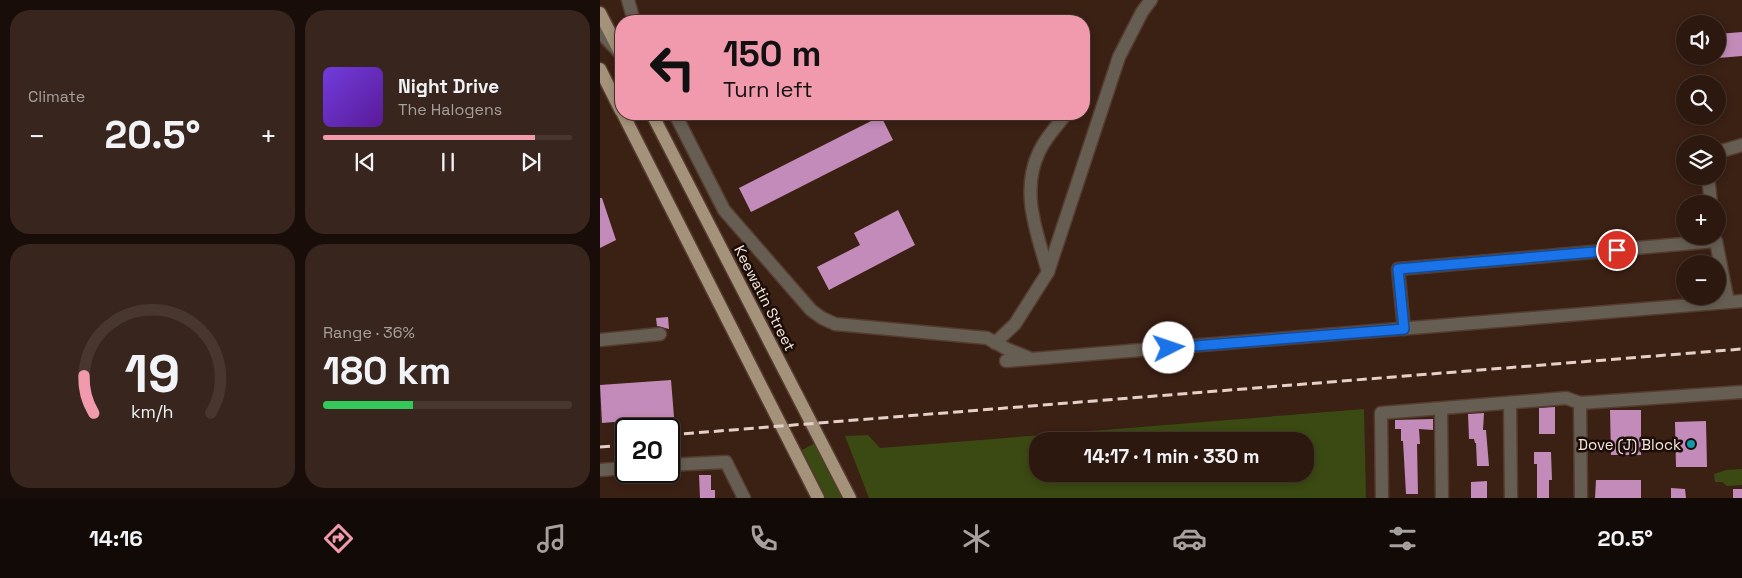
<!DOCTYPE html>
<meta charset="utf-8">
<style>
:root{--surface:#2c180f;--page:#38251d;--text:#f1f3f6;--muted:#a6a09e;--line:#48372f;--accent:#f29aad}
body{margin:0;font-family:"Space Grotesk",sans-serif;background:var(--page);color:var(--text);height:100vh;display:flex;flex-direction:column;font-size:19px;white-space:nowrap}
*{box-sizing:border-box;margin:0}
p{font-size:16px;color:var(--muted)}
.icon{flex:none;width:28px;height:28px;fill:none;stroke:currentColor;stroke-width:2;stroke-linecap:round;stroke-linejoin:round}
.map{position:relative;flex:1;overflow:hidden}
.side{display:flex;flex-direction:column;gap:10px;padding:10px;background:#180d08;width:600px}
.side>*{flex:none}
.banner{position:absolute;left:15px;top:15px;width:475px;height:105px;border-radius:20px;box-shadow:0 2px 8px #0003,0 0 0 1px var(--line);background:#f29aad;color:#111;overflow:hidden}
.tools{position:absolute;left:1076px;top:15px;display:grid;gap:10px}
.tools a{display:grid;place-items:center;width:50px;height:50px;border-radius:50%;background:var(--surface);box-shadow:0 2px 8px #0003,0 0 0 1px var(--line);font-size:25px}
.speed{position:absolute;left:15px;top:418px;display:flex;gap:10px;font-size:25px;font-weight:700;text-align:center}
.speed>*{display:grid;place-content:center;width:65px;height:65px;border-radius:50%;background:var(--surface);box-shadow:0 2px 8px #0003,0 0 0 1px var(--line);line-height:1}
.speed .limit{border:2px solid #111;border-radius:8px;background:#fff;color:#111}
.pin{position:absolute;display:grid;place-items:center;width:42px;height:42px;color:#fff;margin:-21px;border:2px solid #fff;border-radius:50%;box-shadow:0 1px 5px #0007}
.me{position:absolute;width:55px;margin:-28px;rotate:86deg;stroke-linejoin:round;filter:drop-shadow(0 0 4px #0008)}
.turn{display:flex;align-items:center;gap:18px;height:105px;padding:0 25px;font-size:22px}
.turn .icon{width:65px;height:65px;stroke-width:2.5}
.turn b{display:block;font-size:35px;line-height:42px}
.big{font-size:38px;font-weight:600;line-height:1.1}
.side .tile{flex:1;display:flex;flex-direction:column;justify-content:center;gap:8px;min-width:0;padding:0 18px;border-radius:20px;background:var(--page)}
.side .dial{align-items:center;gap:0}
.dial svg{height:130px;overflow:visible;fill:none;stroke:var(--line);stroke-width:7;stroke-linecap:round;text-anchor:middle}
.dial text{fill:var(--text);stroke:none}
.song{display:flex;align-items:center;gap:15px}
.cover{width:60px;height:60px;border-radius:8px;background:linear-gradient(135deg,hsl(260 70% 55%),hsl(270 70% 35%))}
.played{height:5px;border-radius:2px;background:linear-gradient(90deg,var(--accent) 85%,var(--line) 85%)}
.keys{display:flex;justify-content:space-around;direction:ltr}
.heat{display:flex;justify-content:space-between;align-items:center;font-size:28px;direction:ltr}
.charge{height:8px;border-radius:4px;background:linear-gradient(90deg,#34c759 36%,var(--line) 0)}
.side .tiles{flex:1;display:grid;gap:10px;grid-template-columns:repeat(2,1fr)}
.trip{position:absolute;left:429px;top:432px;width:285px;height:50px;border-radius:20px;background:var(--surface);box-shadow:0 2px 8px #0003,0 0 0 1px var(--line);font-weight:600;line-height:50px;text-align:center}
.tab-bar{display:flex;height:80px;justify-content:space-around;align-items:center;background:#120a06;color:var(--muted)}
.tab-bar .icon{width:35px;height:35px}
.tab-bar .active{color:var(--accent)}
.tab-bar b{font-size:22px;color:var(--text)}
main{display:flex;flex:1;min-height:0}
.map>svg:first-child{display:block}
.green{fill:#3b4912;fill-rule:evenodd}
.building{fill:#c38bb9}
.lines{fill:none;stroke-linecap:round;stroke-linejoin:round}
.minor-casing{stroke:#553c30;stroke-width:15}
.major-casing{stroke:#553c30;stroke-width:15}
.minor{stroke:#665e52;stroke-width:12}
.major{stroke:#a4937a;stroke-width:12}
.rail{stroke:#e4d0c8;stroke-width:3;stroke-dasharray:10 5;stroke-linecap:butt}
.route-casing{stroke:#114b97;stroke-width:12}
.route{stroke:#1a73e8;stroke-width:9}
.culture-dot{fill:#0f9aa8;stroke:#1a0d08;stroke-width:2}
.labels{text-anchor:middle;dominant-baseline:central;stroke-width:5;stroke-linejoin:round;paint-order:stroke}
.street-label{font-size:15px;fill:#f8e5dd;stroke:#1a0d08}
.poi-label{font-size:15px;fill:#f8e5dd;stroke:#1a0d08;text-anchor:end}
</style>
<main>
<section class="side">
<div class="tiles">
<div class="tile"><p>Climate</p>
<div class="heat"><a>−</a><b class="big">20.5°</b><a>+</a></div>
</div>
<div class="tile">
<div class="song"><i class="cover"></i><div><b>Night Drive</b><p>The Halogens</p></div></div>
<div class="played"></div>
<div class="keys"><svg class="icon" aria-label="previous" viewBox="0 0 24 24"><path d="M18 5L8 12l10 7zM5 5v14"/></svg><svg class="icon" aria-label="pause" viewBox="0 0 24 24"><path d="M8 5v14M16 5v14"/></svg><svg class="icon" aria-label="next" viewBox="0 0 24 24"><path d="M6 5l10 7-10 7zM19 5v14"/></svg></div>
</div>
<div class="tile dial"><svg viewBox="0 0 100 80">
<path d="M14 69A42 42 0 1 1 86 69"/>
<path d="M14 69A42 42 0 0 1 8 46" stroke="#f29aad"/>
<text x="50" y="56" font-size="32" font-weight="700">19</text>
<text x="50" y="72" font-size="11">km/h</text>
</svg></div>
<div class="tile"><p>Range · 36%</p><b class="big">180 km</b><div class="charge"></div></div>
</div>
</section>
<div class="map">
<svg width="1142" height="498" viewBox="0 0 1142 498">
<rect width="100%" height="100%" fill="#3b2014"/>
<g class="green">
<path d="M764,409L766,498H269L245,436L268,435L280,448ZM438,441H705V474H438Z"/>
<polygon points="215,443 243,498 226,498 202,450"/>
<polygon points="1142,469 1142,485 1127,486 1122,482 1115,482 1114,474 1126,470"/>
</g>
<g class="building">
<polygon points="1142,32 1142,56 1118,58 1118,34"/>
<polygon points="281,116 293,140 151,212 139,188"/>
<polygon points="0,198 2,198 16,240 0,248"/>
<polygon points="298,210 315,245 229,290 217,267 260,245 254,233"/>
<polygon points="68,317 69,329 57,326 56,318"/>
<polygon points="71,380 74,417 2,423 0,385"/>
<polygon points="955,407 955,434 939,434 939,408"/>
<polygon points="1010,410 1041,410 1041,455 1011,455"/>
<polygon points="884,413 883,430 886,430 889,466 877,466 876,443 875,443 874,439 869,439 868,414"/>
<polygon points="833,419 833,430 819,429 820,444 817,444 818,494 806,494 803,441 801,441 801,429 795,429 795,420"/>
<polygon points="1106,421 1107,467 1076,467 1075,422"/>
<polygon points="934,452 951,452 952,480 949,480 949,498 937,498 937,464 934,464"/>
<polygon points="99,475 111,475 111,490 115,490 115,498 100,498"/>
<polygon points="996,480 1041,480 1041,498 995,498"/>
<polygon points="887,481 887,498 871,498 871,482"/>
<polygon points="1071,488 1085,489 1086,498 1071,498"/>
<rect x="1133" y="489" width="9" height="9"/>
</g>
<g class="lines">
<defs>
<g id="minor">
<polyline points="28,0 34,21"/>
<polyline points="0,32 18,51"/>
<polyline points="75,114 124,210 211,310 222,318 235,324 387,338 407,349 429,358"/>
<polyline points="1118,155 1122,151 1142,145"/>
<polyline points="1108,176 1111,204"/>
<polyline points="448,272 519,57 542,12 551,0"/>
<polyline points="804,329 798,269 1116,241 1128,302"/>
<polyline points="0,340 60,334"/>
<path d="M395,343L415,324L448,272C437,233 420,192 439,152C445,138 457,126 466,114"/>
<polyline points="406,361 1142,301"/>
<polyline points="910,403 911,498"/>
<polyline points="980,403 981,498"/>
<polyline points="841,410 842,498"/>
<polyline points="69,465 126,462 144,498"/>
<polyline points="0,470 26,468"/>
<polyline points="782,498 781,413 966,398 980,403 1142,392"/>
</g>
<g id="major">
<polyline points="0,13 21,54"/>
<polyline points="0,69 21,111"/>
<polyline points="23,114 218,498"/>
<polyline points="52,114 250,498"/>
</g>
</defs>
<use href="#minor" class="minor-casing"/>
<use href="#major" class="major-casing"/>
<use href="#minor" class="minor"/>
<use href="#major" class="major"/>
<g class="rail">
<polyline points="69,435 1142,349"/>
<polyline points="0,447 26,445"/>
</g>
</g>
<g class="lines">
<defs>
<polyline id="route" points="569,348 804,329 798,269 1017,250"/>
</defs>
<use href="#route" class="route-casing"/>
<use href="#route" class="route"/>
</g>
<circle class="culture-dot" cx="1091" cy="444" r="5"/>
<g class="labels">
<g class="street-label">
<text transform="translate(165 298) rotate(63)">Keewatin Street</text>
</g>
<g class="poi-label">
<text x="1081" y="444">Dove (J) Block</text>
</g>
</g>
</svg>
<div class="tools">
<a><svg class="icon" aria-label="sound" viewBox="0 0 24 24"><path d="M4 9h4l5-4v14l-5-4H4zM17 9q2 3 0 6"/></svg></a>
<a><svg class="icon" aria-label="search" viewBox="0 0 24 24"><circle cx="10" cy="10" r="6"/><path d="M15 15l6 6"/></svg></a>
<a><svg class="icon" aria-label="layers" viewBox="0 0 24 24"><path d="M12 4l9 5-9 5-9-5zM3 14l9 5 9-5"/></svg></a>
<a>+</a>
<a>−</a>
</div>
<div class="speed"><div class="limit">20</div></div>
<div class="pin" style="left:1017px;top:250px;background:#d93025"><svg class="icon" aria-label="arrive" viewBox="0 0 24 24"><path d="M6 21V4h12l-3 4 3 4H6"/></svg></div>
<svg class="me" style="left:569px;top:348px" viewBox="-20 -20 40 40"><circle r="19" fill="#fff"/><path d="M0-13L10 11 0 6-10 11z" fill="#1a73e8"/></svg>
<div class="trip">14:17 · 1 min · 330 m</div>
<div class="banner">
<div class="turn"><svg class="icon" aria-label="left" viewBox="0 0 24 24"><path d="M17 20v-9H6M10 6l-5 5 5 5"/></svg><div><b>150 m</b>Turn left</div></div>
</div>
</div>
</main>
<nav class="tab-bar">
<b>14:16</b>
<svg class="icon active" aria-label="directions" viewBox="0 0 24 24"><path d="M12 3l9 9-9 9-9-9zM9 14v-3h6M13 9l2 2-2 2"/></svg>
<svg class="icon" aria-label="music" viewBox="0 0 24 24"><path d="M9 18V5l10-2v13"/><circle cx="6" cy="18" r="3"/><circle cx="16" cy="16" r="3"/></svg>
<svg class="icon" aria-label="phone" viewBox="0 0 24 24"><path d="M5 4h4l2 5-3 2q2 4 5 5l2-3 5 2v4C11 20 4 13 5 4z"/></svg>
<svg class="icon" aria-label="climate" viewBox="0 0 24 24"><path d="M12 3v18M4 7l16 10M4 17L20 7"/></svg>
<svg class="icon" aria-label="car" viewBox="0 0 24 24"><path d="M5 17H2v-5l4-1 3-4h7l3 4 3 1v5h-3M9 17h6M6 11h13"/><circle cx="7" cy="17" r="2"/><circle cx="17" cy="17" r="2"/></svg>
<svg class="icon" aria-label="filters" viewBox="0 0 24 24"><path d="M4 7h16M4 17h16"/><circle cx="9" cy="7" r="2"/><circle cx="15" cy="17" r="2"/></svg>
<b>20.5°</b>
</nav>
